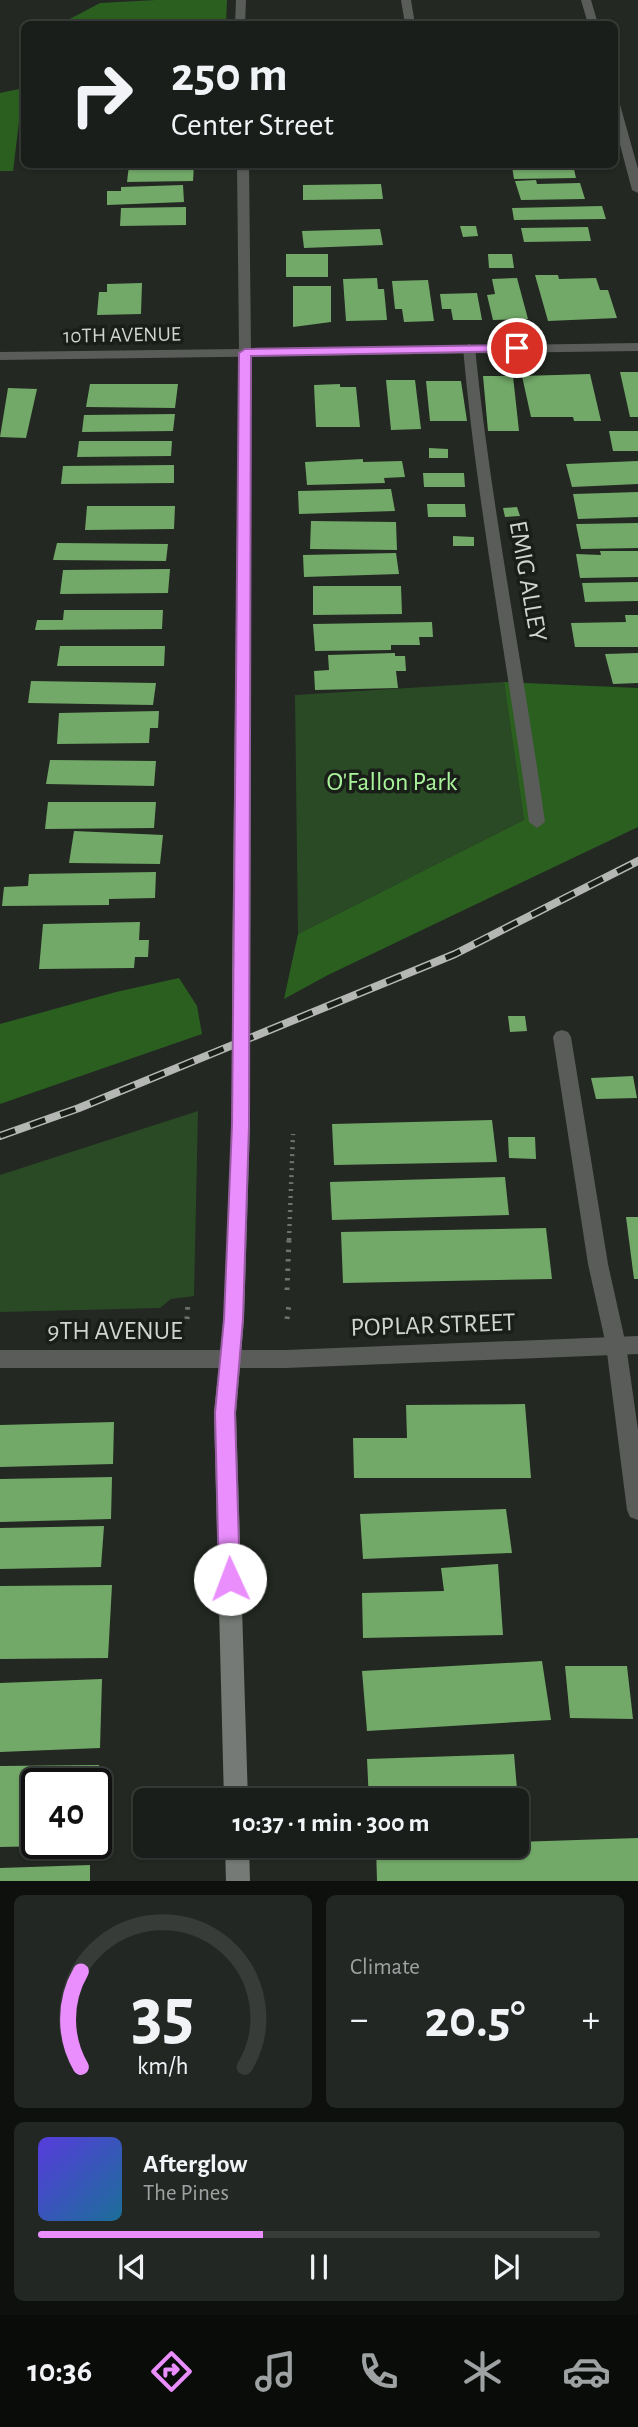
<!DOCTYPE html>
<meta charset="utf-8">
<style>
:root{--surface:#1a1e1a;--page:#232723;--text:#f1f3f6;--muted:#9fa2a2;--line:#383c39;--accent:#ea8dfd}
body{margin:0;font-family:"Alegreya Sans",sans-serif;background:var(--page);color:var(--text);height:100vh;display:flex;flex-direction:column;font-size:26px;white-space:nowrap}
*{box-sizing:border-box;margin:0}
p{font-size:23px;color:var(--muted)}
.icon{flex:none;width:38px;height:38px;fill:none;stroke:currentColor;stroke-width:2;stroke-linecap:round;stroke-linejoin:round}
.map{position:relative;height:1881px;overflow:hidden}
.details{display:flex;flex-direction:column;gap:14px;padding:14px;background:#0e100e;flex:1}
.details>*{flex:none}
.hud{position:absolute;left:21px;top:21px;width:597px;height:147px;border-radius:10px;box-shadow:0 2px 5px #0004,0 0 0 2px var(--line);background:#1a1e1a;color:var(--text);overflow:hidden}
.speed{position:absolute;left:21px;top:1768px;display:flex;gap:14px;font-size:35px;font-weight:700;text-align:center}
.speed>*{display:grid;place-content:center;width:91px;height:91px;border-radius:50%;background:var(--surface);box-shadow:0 2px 5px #0004,0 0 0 2px var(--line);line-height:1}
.speed .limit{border:4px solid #111;border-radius:10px;background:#fff;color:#111}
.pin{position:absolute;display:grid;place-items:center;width:60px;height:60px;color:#fff;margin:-30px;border:4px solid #fff;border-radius:50%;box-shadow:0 2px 7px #0007}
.me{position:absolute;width:77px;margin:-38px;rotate:358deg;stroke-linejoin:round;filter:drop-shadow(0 0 5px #0008)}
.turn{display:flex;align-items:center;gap:24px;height:147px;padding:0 35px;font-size:32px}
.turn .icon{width:91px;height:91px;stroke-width:2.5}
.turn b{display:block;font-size:49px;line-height:60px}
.big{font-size:52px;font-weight:600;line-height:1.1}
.details .tile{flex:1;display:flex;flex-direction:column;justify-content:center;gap:10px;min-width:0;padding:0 24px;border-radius:10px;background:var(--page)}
.details .dial{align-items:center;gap:0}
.dial svg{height:182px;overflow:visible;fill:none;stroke:var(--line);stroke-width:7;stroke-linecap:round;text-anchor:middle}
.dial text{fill:var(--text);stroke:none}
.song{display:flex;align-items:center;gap:21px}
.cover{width:84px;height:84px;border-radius:10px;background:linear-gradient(135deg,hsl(250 70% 55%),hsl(200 70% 35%))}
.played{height:7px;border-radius:4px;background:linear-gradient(90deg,var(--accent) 40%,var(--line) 40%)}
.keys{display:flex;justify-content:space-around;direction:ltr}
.heat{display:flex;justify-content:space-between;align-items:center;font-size:38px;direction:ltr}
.details .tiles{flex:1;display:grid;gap:14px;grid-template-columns:1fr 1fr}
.tile:last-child{grid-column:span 2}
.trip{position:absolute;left:133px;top:1788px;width:396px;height:70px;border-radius:10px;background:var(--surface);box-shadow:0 2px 5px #0004,0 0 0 2px var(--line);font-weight:600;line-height:70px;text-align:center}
.dock{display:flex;height:112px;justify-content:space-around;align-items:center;background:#0a0c0a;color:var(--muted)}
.dock .icon{width:49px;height:49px}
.dock .on{color:var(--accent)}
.dock b{font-size:32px;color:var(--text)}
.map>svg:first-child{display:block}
.green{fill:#2a4a25}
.forest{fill:#2b5f20}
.building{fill:#72a968}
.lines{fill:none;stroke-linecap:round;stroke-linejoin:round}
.path-far1{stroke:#6f736e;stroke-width:4.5;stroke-dasharray:2 5;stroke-linecap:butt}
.path{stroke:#6f736e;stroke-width:5;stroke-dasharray:2.5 7;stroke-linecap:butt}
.lane{fill:#5a5c59;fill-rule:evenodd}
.street{fill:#5a5c59;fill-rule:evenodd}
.secondary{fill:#767a76;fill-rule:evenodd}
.rail-casing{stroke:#b4b7b3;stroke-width:8}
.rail{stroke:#1a1e19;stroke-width:5;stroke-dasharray:16;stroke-linecap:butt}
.secondary-bridge{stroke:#767a76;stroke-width:18}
.route{fill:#ea8dfd;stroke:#985ca4;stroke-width:2}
.labels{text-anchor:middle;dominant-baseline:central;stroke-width:7;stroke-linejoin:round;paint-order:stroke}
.far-street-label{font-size:21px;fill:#d1d4d0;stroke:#1a1e19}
.street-label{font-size:26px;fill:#d1d4d0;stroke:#1a1e19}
.park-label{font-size:26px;fill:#a9f39b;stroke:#1a1e19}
</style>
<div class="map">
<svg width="638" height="1881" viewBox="0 0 638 1881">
<rect width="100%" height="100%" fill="#232822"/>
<g class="green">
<polygon points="504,682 524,820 298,934 295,695"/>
<polygon points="198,1111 194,1296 171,1299 160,1308 0,1312 0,1175"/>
</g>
<g class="forest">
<polygon points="156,0 227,0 226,24 64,22 100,3"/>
<polygon points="24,88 24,111 20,114 13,171 0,171 0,93"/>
<polygon points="504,682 638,688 638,827 328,975 284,999 298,934 524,820"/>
<polygon points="179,978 197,1006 202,1034 0,1104 0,1024 116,992"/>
</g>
<g class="building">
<polygon points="194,164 193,181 127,182 129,165"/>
<polygon points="573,165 576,178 514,179 512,166"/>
<polygon points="536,180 537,184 580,183 585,199 521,200 515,181"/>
<polygon points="381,184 383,199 303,200 303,185"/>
<polygon points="183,185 184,202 107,205 107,191 121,191 121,187"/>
<polygon points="602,206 606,219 514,220 512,208"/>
<polygon points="186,207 186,225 120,226 121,208"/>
<polygon points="460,226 476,226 478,236 463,237"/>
<polygon points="588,227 591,241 524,242 521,228"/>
<polygon points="380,229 383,245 304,248 302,231"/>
<rect x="286" y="254" width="42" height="23"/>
<polygon points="488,254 512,254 514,268 489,268"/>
<polygon points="535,275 558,275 559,279 596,278 600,290 608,290 617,318 548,321"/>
<polygon points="377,278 378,289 384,289 387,320 346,321 343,279"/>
<polygon points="517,278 528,319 493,320 487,295 495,294 492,279"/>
<polygon points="428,280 434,321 404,322 402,309 395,309 392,281"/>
<polygon points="142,283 141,314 97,315 99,292 107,292 107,284"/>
<polygon points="293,286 331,286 331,322 293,327"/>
<polygon points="477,293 482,320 453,320 451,309 442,309 440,294"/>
<polygon points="620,372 638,372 638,417 630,417"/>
<polygon points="590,374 601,421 574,421 573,417 531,417 522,376"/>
<polygon points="483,376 513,376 519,431 488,431"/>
<polygon points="386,380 415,380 421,429 391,430"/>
<polygon points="426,381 461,381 467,421 430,421"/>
<polygon points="90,384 178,384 175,408 86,407"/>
<polygon points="340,384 340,387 356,387 360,427 316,427 314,385"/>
<polygon points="8,388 37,389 26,438 0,437"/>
<polygon points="175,414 173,431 82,432 84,415"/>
<polygon points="609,431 638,431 638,451 613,451"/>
<polygon points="79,441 172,441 171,456 77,457"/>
<polygon points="429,448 448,449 448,458 429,458"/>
<polygon points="363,459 363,462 402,461 405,477 384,478 385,483 307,485 305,462"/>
<polygon points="638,461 638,484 572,487 566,464"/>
<polygon points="174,465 174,483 61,484 63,466"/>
<polygon points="423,473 464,473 465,487 424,487"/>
<polygon points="391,489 395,511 299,514 298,491"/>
<polygon points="638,492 638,517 578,519 573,494"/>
<polygon points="427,504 465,504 466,517 428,517"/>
<polygon points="87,506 175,506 174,529 85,530"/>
<polygon points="517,507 520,516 505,517 503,508"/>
<polygon points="311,521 396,522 397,550 310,549"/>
<polygon points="638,523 638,548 581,549 576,524"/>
<polygon points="453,536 474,537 474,546 453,546"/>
<polygon points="57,543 168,544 166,561 53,560"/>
<polygon points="600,551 638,551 638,577 580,578 576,554 601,555"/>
<polygon points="396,553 399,574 304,577 303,555"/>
<polygon points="170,569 168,593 60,594 63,570"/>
<polygon points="638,582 638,601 585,602 582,583"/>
<polygon points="313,586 401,586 402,614 313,615"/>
<polygon points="64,610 163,610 162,629 35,630 37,620 63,620"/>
<polygon points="625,615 638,615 638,647 575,647 571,623 626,622"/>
<polygon points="432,622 433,637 419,637 420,645 391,645 391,650 315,651 313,624"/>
<polygon points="60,646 165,646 164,666 57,666"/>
<polygon points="395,653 395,656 405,656 406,671 396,671 398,688 315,690 314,671 329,670 328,655"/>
<polygon points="638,653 638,683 613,684 605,654"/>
<polygon points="31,681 156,683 153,705 28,703"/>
<polygon points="159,711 158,728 150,728 149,743 57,744 59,713"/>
<polygon points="50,760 156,761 154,786 46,784"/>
<polygon points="48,802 156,802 154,828 45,829"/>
<polygon points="74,831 163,835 160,864 69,863"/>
<polygon points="156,872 155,898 109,899 109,905 2,906 4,887 28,886 29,874"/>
<polygon points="140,922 139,940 149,940 148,957 135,957 134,968 39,969 43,924"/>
<polygon points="508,1016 525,1016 527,1031 510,1032"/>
<polygon points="633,1076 637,1098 596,1099 591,1078"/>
<polygon points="492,1120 497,1162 334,1165 332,1124"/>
<polygon points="508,1137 535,1137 536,1159 509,1158"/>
<polygon points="505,1177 509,1215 332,1220 330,1182"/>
<polygon points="626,1217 638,1217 638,1279 634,1279"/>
<polygon points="546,1228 552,1279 343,1283 341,1232"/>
<polygon points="525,1404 531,1478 354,1478 353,1438 407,1438 406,1405"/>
<polygon points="114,1422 113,1464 0,1467 0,1425"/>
<polygon points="112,1477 111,1519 0,1522 0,1479"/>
<polygon points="506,1509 512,1553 363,1559 360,1514"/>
<polygon points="104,1526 101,1567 0,1569 0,1528"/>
<polygon points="498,1564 503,1635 363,1638 362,1593 444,1591 441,1568"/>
<polygon points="112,1585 108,1658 0,1659 0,1586"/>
<polygon points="542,1661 551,1720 367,1731 362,1671"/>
<polygon points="565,1666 627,1666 633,1719 570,1718"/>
<polygon points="102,1679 100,1748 0,1752 0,1683"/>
<polygon points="514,1754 518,1801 369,1801 367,1759"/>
<polygon points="99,1765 98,1783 37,1783 37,1843 93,1845 0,1847 0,1766"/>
<polygon points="638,1838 638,1881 377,1881 376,1846 516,1846 516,1842"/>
<polygon points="90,1865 90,1881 0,1881 0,1868"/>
</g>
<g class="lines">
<polyline class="path-far1" points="289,1240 293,1134"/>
<g class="path">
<polyline points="287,1290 289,1239"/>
<polyline points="187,1319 188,1301"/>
<polyline points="287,1319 289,1304"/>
</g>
<g class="lane">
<polygon points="401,0 411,0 415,24 405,24"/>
<path d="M469,344L475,348C491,507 523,664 545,822L537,828L529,822C508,664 477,507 463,348Z"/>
<polygon points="562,1030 568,1032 571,1037 608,1264 626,1345 638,1430 638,1520 630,1517 627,1510 606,1345 588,1264 553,1037 556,1032"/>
</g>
<g class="street">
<polygon points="236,0 246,0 245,24 235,24"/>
<polygon points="581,0 591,0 598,24 588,24"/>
<polygon points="614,98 619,101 638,169 638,193 632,190 614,122"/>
<polygon points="237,164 249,164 251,349 638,343 638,351 0,360 0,352 239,349"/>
<polygon points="638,1336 638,1354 286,1368 0,1368 0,1350 286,1350"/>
</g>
<g class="secondary">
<polygon points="245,349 251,353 250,978 241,985 232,978 239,353"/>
<polygon points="241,1117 248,1119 250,1124 244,1319 236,1413 248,1801 224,1801 214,1413 224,1319 232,1124 234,1119"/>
<polygon points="225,1846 249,1846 250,1881 226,1881"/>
</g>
<defs>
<polyline id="rail" points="0,1136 79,1108 455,954 638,861"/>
</defs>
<use href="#rail" class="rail-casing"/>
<use href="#rail" class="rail"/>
<polyline class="secondary-bridge" points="241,978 241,1124"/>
</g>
<polygon class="route" points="517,345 521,346 521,351 251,356 249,1125 243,1319 235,1413 240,1579 237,1586 230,1589 222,1586 219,1579 215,1413 224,1319 232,1125 239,353 245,349"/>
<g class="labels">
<g class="far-street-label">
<text transform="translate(122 335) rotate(-1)">10TH AVENUE</text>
</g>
<g class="street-label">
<text transform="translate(528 581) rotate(80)">EMIG ALLEY</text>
<text transform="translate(433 1325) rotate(-2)">POPLAR STREET</text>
<text x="115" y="1331">9TH AVENUE</text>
</g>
<g class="park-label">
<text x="392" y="782">O'Fallon Park</text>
</g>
</g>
</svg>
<div class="speed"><div class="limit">40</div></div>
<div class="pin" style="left:517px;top:348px;background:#d93025"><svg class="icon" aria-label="arrive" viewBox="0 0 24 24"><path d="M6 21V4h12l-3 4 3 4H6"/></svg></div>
<svg class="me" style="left:230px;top:1579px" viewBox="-20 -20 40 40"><circle r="19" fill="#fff"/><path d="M0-13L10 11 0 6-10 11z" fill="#ea8dfd"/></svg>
<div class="trip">10:37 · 1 min · 300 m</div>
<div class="hud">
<div class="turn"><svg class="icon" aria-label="right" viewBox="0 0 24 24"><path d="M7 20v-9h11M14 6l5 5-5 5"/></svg><div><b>250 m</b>Center Street</div></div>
</div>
</div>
<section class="details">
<div class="tiles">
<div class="tile dial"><svg viewBox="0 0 100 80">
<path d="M14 69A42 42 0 1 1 86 69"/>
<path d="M14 69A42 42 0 0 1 14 27" stroke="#ea8dfd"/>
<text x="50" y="56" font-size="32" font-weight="700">35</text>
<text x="50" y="72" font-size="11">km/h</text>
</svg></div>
<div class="tile"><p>Climate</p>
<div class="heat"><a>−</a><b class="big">20.5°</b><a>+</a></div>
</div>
<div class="tile">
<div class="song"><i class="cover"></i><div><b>Afterglow</b><p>The Pines</p></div></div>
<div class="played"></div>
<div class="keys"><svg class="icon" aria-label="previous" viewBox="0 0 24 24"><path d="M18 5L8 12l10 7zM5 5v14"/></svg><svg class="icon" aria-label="pause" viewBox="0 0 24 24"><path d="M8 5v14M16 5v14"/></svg><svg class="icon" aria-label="next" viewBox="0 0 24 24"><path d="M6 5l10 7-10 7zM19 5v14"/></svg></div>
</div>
</div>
</section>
<nav class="dock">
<b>10:36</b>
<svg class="icon on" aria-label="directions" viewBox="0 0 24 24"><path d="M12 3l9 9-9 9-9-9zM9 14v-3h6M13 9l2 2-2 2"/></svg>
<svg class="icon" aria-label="music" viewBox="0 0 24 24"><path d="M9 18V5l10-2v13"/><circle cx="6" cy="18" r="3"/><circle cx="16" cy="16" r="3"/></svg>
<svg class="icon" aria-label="phone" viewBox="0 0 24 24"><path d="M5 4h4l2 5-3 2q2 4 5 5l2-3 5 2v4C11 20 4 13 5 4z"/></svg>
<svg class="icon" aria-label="climate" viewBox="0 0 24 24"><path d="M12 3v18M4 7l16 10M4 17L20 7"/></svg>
<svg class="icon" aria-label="car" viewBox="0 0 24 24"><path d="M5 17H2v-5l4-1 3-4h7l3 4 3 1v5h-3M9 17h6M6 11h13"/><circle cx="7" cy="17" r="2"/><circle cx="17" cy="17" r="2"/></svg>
</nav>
